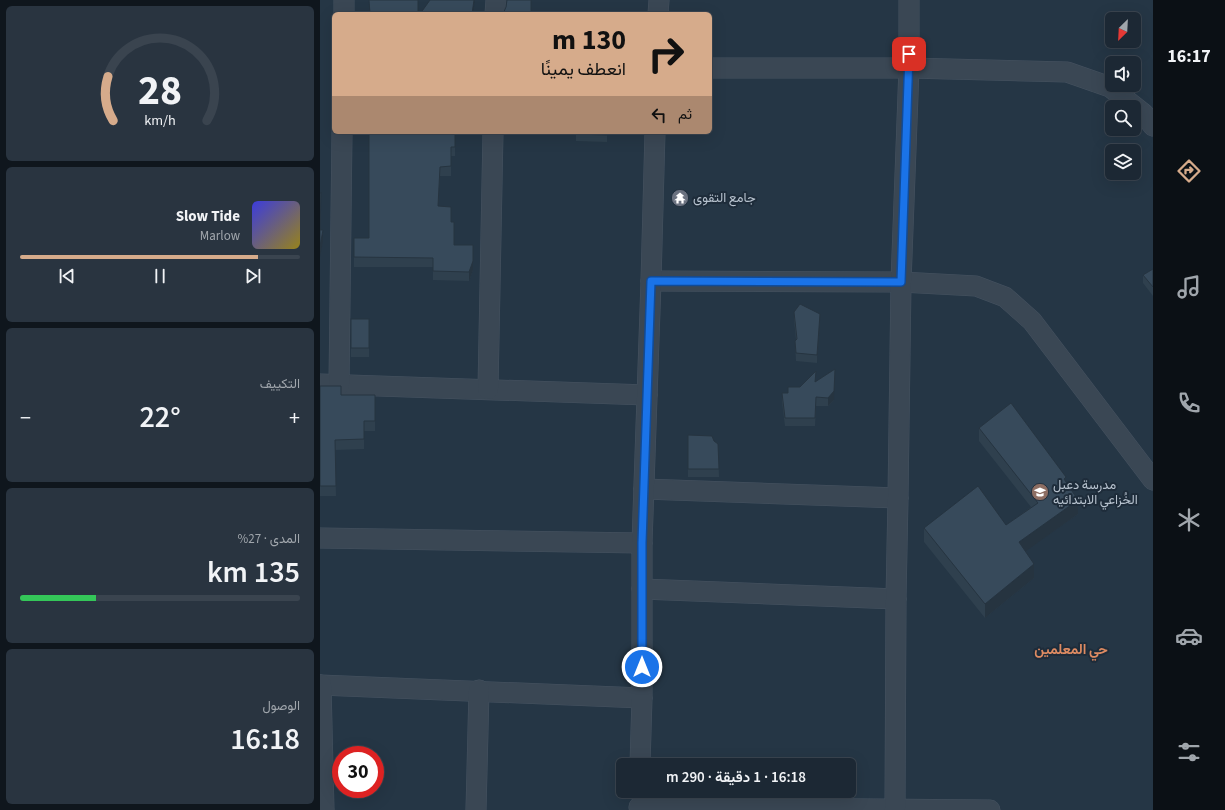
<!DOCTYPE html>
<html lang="ar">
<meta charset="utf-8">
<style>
:root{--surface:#1c2834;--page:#293440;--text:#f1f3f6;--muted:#a0a6ac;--line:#3a444f;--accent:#d6ab8b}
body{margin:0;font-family:"Source Sans 3",Vazirmatn,sans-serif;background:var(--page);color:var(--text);direction:rtl;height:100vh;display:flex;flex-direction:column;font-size:15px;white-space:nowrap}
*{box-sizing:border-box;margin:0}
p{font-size:13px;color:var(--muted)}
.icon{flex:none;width:22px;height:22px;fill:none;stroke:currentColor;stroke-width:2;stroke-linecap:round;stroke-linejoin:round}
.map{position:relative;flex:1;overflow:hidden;direction:ltr}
.details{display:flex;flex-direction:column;gap:6px;padding:6px;background:#0f161d;width:320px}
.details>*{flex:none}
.guide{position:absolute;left:12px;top:12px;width:380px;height:122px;border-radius:6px;box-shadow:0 4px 16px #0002,0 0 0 1px var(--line);direction:rtl;background:#d6ab8b;color:#111;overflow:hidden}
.needle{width:26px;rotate:204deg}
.controls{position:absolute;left:785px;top:12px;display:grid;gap:8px}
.controls a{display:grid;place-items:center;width:36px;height:36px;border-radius:6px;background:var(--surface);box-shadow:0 4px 16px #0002,0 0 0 1px var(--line);font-size:20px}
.speed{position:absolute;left:12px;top:746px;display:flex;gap:8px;font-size:20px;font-weight:700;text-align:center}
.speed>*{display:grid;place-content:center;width:52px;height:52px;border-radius:50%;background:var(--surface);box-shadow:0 4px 16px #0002,0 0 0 1px var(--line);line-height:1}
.speed .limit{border:6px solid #d22;background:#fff;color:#111}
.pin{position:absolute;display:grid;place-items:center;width:34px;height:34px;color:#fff;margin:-17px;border-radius:8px;box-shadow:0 2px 6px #0006}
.me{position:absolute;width:44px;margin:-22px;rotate:0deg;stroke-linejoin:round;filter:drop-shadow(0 0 3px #0008)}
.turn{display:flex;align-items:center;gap:14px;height:84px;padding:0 20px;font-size:18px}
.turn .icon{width:52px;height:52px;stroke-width:2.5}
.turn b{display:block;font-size:28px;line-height:34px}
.then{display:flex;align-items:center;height:38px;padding:0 20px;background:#0003;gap:8px;font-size:15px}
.big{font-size:30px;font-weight:600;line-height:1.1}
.details .widget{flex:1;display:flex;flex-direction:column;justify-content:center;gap:6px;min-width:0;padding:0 14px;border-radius:6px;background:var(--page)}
.details .dial{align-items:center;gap:0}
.dial svg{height:104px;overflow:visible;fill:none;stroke:var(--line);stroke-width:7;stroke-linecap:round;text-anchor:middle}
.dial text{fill:var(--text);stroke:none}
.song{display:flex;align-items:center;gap:12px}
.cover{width:48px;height:48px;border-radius:6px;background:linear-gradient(135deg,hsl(240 70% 55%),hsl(50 70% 35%))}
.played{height:4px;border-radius:2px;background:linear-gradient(90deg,var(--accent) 85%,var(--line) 85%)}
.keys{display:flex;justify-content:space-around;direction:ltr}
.heat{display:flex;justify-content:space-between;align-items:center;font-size:22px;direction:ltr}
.charge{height:6px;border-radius:3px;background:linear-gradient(90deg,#34c759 27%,var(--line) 0)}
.trip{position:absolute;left:296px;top:758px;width:240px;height:40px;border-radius:6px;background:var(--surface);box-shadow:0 4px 16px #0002,0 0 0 1px var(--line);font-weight:600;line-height:40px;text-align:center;direction:rtl}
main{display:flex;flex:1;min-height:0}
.menu{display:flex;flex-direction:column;width:72px;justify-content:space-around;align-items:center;background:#0b1015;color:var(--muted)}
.menu .icon{width:28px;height:28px}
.menu .on{color:var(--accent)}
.menu b{font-size:18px;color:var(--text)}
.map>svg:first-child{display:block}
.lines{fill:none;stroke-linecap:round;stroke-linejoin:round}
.street-casing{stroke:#465361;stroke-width:21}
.street{stroke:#3a4754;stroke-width:20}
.wall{fill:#2f404e}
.shaded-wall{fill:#263440}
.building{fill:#374a5b;stroke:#263440}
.route-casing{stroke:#114b97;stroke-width:10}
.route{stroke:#1a73e8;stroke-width:7}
.labels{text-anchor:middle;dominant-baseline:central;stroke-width:4;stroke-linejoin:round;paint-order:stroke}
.poi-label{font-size:13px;fill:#b7c2ce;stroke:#1e2c3a;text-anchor:start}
.neighbourhood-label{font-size:14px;font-weight:bold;fill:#de8b62;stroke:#1e2c3a}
</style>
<main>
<nav class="menu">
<b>16:17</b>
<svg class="icon on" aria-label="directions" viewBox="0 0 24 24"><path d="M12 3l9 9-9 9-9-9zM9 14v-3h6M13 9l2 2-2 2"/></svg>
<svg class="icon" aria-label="music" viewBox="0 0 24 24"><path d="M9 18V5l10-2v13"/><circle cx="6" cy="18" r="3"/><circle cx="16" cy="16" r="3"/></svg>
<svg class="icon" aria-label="phone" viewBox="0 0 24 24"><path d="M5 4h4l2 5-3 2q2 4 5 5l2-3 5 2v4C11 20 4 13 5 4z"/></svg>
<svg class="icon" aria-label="climate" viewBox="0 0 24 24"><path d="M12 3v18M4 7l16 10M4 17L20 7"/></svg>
<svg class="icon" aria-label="car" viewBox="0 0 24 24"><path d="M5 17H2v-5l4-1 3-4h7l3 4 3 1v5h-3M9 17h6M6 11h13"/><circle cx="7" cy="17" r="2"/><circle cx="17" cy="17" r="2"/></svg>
<svg class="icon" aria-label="filters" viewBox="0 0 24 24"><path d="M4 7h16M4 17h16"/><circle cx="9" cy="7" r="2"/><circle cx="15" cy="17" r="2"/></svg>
</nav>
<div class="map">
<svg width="833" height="810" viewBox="0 0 833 810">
<rect width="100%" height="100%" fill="#253645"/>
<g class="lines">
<defs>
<g id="street">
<polyline points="24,14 24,0"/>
<polyline points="175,14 176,0"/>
<polyline points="338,14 339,0"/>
<polyline points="390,68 589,68 747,72 790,87 824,114 833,126"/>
<polyline points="331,281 581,282 656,286 685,297 712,321 833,480"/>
<polyline points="0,384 327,395"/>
<polyline points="19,385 22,132"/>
<polyline points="168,389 173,132"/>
<polyline points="324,489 578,498"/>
<polyline points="0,538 322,543"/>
<polyline points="322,589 576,599"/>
<polyline points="0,685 322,698"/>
<polyline points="1,685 4,810"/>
<polyline points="320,765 322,698 322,543 331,281 335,132"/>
<polyline points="319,807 670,810"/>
<polyline points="156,810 159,690"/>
<polyline points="575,810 576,599 578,498 581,282 589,68 589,0"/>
</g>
</defs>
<use href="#street" class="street-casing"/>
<use href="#street" class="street"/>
</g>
<g class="wall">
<polygon points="35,132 138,132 138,134 135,134 135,156 131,156 131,176 120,176 118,206 131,222 134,245 153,270 149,281 113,280 113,267 34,267 34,238 49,238 49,133 35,133"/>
<polygon points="287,132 287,142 256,141 256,134"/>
<polygon points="833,269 833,296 823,283 823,275"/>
<polygon points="474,312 500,323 497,363 476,361 475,341 476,340 474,320"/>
<rect x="31" y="319" width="18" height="38"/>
<polygon points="496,382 514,400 508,406 496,406 495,426 465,426 462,402 462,393 468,393 468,387 480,387"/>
<polygon points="0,386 21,395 55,395 55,431 44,431 44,449 15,450 16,496 0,496"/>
<polygon points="659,428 746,482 758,514 705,551 714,578 665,618 604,542 604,528 686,525 711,507 659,441"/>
<polygon points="368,435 394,441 398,444 399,477 368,477"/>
</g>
<g class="shaded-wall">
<polygon points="154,0 155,0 153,14 152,14"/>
<polygon points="3,230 3,241 0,257 0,246"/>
<polygon points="153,245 153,270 149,281 149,272"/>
<polygon points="500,314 500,323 497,363 497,355"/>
<polygon points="515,369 514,400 508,406 508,398"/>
<polygon points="758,500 758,514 699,556 699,542"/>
<polygon points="714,564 714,578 665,618 665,604"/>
</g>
<g class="building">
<polygon points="49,0 98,0 98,14 50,14"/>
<polygon points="110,0 154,0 152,14 100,14"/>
<polygon points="187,0 211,0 211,14 183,14 186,7"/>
<polygon points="49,132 135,132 135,147 131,147 131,166 120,167 118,206 131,207 131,222 134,222 134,245 153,245 153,261 149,272 113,271 113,258 34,257 34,238 49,238"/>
<polygon points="256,132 287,132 287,135 256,134"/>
<polygon points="1,192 0,230 3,230 0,246 0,194"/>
<polygon points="833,269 833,287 823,275"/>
<polygon points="480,304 500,314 497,355 476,353 475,341 477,339 474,312"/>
<rect x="31" y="319" width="18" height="29"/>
<polygon points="515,369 514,391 508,398 496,397 495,418 465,418 462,393 468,393 468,387 480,387 496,371 495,382"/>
<polygon points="0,386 21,386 21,395 55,395 55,421 44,421 44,439 15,440 16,486 0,486"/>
<polygon points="691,403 746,477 744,479 758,500 699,542 714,564 665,604 604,528 658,486 686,525 718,503 659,428"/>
<polygon points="368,435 392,436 394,441 398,444 399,469 368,469"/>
</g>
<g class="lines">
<defs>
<polyline id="route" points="322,667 322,543 331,281 581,282 589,54"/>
</defs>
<use href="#route" class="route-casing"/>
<use href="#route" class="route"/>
</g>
<defs>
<symbol id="temple-disc" viewBox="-11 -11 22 22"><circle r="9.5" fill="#6b7280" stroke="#1e2c3a"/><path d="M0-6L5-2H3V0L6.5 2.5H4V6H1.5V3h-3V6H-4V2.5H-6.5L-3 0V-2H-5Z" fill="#fff"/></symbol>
<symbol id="school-disc" viewBox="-11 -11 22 22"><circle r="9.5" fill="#8d6e63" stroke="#1e2c3a"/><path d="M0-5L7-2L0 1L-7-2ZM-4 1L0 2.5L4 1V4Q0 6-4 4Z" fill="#fff"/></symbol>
</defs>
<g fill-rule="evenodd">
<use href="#temple-disc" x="350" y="188" width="20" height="20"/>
<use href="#school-disc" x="710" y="482" width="20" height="20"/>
</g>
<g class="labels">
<g class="poi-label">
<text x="373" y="198">جامع التقوى</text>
<text x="733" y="485">مدرسة دعبل<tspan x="733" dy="15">الخُزاعي الابتدائيه</tspan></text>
</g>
<g class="neighbourhood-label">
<text x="751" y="650">حي المعلمین</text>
</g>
</g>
</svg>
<div class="controls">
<a><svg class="needle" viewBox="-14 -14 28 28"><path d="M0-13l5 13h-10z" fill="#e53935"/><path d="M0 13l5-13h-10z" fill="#a0a6ac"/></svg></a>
<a><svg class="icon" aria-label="sound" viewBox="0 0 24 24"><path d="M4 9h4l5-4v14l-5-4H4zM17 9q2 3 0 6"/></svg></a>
<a><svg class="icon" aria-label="search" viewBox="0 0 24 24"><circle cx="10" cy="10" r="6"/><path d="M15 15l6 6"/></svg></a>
<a><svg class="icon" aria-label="layers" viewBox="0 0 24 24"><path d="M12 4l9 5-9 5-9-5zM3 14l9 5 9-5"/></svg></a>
</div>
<div class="speed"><div class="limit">30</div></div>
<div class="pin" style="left:589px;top:54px;background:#d93025"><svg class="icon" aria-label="arrive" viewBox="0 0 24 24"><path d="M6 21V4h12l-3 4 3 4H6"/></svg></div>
<svg class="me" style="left:322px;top:667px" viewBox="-20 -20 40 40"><circle r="17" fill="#1a73e8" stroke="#fff" stroke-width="3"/><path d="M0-11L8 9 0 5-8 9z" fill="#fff"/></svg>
<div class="trip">16:18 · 1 دقيقة · 290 m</div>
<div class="guide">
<div class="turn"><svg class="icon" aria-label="right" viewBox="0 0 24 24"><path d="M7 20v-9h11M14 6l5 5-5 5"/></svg><div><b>130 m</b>انعطف يمينًا</div></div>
<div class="then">ثم<svg class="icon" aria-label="left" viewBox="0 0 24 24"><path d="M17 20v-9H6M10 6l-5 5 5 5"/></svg></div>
</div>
</div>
<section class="details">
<div class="widget dial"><svg viewBox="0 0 100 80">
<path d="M14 69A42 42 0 1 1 86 69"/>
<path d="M14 69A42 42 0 0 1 10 35" stroke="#d6ab8b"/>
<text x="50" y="56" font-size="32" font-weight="700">28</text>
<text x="50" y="72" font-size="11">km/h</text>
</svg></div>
<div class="widget">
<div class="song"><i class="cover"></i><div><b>Slow Tide</b><p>Marlow</p></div></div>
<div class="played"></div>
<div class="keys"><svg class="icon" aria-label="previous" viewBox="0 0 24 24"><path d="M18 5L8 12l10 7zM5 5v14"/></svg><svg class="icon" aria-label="pause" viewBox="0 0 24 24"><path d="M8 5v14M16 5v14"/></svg><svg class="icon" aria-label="next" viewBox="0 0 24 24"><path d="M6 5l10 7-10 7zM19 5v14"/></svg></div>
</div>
<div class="widget"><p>التكييف</p>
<div class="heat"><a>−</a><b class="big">22°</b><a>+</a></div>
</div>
<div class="widget"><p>المدى · 27%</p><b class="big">135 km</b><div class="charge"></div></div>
<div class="widget"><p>الوصول</p><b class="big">16:18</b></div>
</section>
</main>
